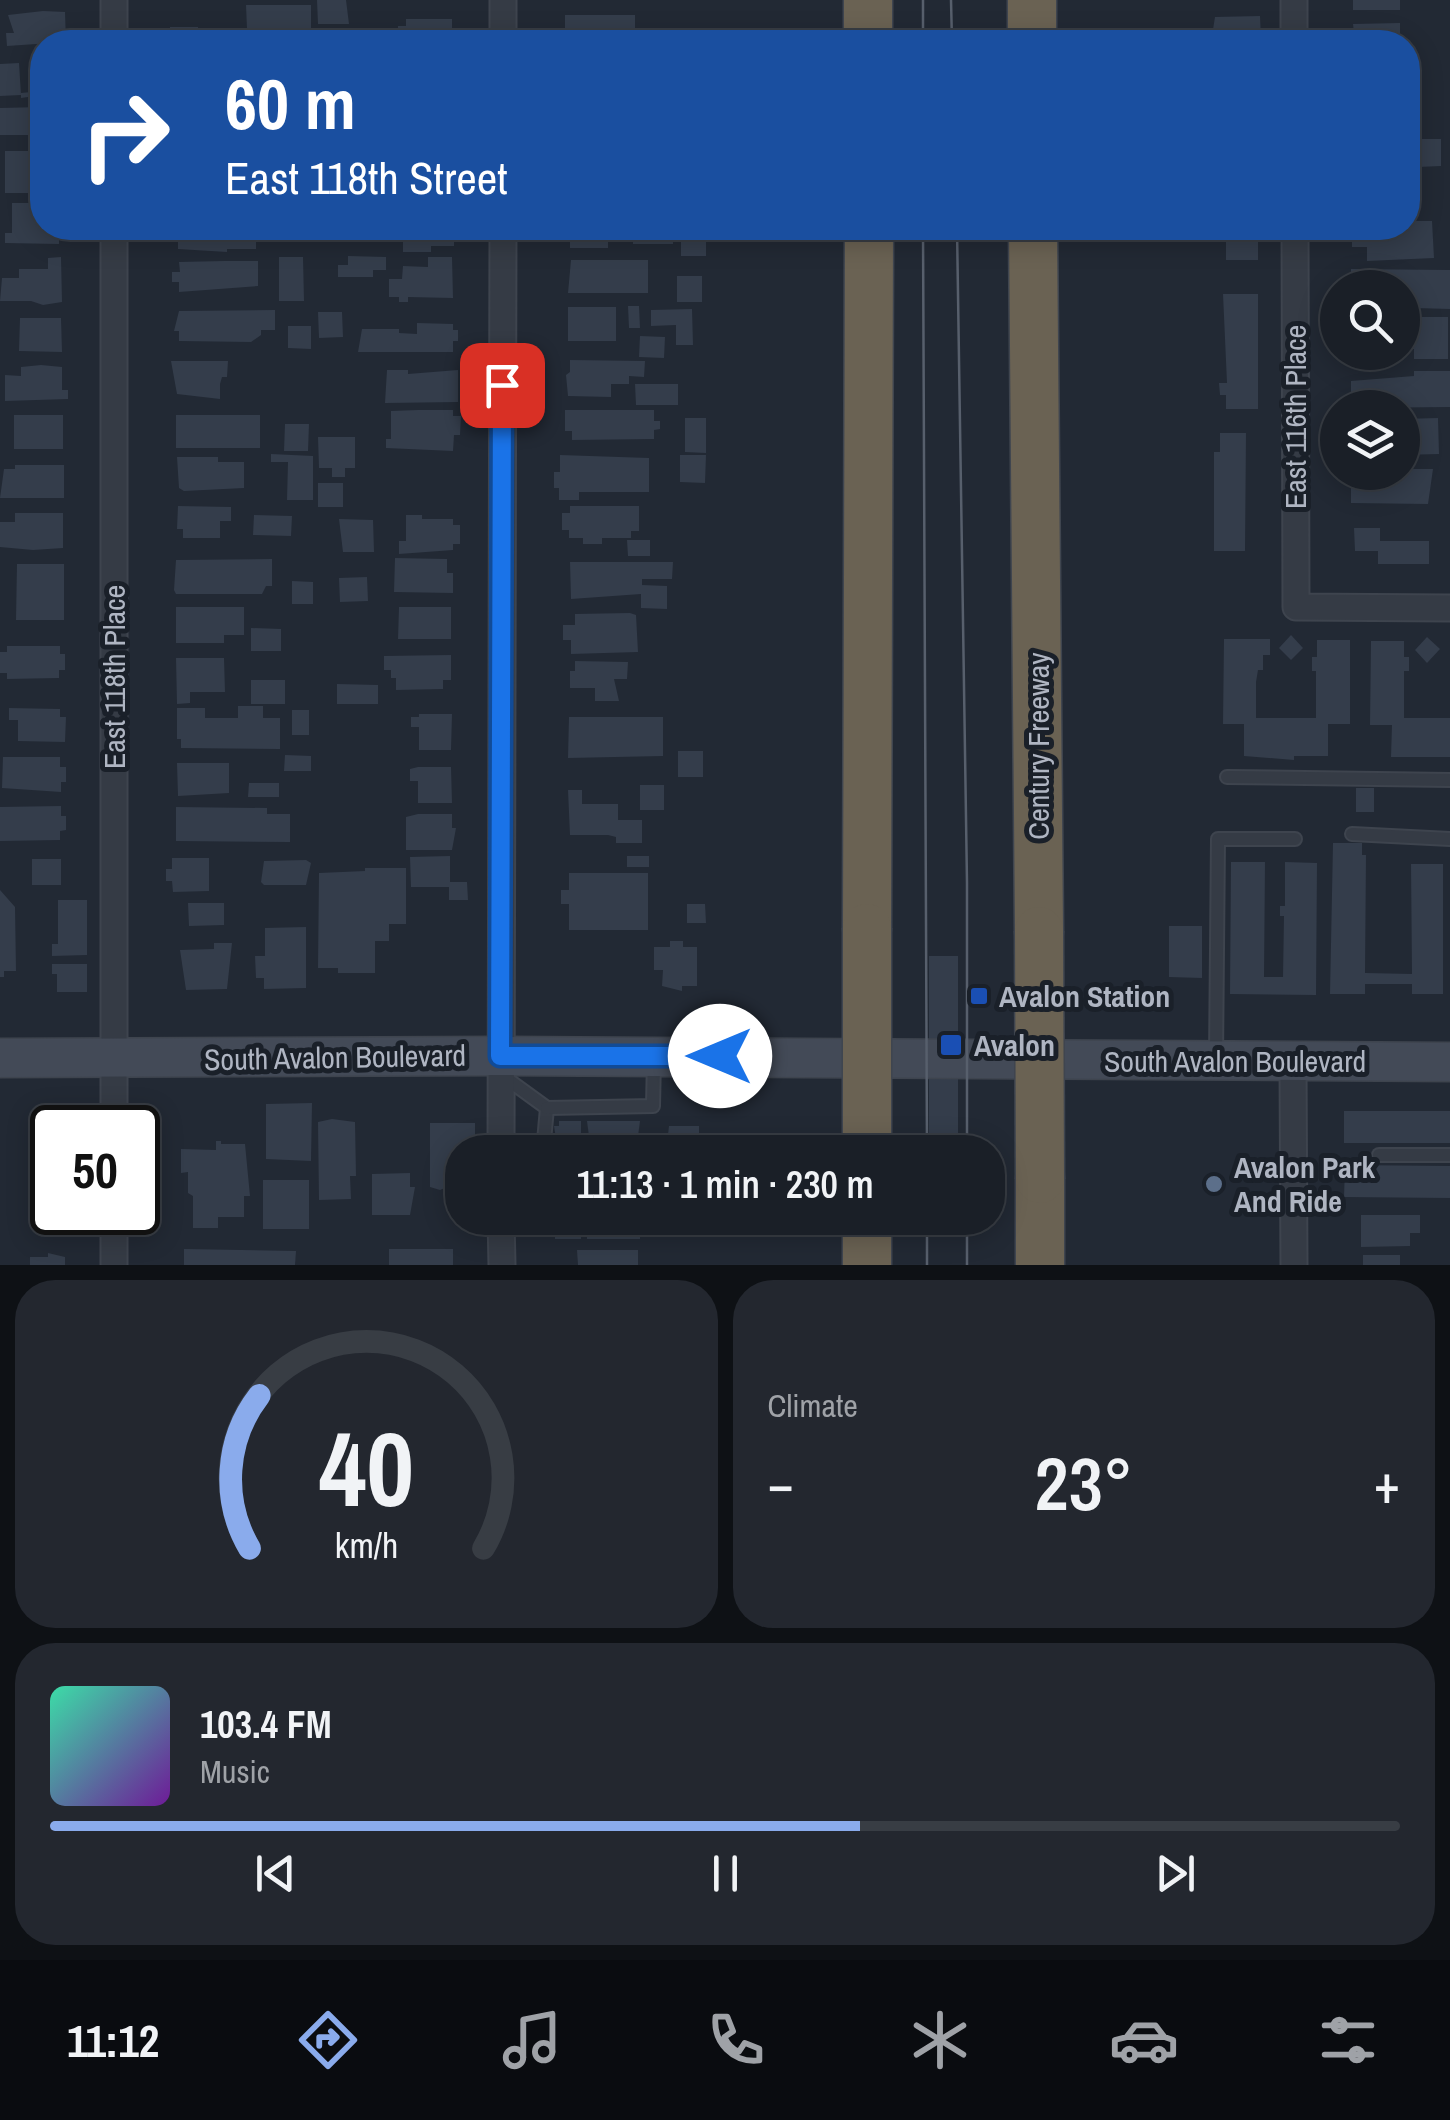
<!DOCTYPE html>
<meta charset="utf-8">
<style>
:root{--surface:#1a1f27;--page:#23272f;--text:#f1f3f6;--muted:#9fa2a7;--line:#383d44;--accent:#8aabec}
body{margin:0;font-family:"Archivo Narrow",sans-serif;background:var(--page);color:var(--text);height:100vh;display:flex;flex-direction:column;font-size:38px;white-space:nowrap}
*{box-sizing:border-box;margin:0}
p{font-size:32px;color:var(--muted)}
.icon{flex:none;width:55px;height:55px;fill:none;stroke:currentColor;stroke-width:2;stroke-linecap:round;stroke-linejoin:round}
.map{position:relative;height:1265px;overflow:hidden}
.side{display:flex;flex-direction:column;gap:15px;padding:15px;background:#0e1115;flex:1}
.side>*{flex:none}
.top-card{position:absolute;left:30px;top:30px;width:1390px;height:210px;border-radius:40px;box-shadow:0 5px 25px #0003,0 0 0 2px var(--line);background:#1a4fa0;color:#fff;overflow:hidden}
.controls{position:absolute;left:1320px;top:270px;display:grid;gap:20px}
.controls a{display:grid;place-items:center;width:100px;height:100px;border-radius:50%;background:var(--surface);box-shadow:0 5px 25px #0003,0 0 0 2px var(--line);font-size:50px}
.speed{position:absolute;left:30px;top:1105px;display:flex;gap:20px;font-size:50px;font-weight:700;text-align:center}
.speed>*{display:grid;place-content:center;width:130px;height:130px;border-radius:50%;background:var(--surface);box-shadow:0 5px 25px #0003,0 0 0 2px var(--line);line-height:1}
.speed .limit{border:5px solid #111;border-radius:15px;background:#fff;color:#111}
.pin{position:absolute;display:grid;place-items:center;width:85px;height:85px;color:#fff;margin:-42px;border-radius:20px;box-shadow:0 5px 15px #0006}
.me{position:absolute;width:110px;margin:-55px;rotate:270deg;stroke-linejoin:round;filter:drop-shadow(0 0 8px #0008)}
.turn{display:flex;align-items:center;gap:35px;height:210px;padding:0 30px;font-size:45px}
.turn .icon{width:130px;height:130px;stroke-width:2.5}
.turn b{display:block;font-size:70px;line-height:85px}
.big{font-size:75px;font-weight:600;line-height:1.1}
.side .tile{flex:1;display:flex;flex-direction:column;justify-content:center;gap:15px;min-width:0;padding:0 35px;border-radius:40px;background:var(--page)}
.side .dial{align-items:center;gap:0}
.dial svg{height:260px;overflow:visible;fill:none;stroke:var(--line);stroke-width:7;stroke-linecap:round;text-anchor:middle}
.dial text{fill:var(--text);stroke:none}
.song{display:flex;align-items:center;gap:30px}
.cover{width:120px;height:120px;border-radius:15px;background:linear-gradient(135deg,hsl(160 70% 55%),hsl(280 70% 35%))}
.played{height:10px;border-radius:5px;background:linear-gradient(90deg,var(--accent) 60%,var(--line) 60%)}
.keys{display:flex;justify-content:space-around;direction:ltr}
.heat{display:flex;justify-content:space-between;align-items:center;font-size:55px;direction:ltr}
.side .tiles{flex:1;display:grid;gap:15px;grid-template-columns:1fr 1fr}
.tile:last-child{grid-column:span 2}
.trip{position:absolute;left:445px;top:1135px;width:560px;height:100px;border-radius:40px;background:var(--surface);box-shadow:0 5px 25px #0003,0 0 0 2px var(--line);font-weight:600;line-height:100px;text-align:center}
.dock{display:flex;height:160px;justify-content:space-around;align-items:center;background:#0a0c10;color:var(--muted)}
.dock .icon{width:70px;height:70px}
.dock .active{color:var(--accent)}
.dock b{font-size:45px;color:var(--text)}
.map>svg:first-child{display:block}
.building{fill:#343d4b}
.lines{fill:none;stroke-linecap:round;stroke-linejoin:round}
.service-casing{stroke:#3e444e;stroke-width:16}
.minor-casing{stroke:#3e444e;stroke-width:29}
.secondary-casing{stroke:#3e444e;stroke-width:41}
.motorway-casing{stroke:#3f454f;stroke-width:51}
.service{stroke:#353b45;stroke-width:12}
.minor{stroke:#353b45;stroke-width:25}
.secondary{stroke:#434a57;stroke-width:38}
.motorway{stroke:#6a6253;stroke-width:48}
.tram{stroke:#575f6c;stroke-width:2.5}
.motorway-bridge-casing{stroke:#3f454f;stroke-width:51;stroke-linecap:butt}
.motorway-bridge{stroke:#6a6253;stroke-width:48}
.route-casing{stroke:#114b97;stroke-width:25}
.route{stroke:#1a73e8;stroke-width:18}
.transit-dot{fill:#1a4fb4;stroke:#1a2029;stroke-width:4}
.service-dot{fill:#5c6f8a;stroke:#1a2029;stroke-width:4}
.labels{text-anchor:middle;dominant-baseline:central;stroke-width:10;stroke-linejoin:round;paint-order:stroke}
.street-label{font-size:30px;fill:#afb5c2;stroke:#1a2029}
.poi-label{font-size:30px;font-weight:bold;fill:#afb5c2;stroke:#1a2029;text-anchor:start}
</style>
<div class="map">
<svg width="1450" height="1265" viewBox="0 0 1450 1265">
<rect width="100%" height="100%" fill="#222934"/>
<g class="building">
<polygon points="317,0 346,0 349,24 318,24"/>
<rect x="1353" y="0" width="47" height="10"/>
<polygon points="246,5 311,5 311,42 274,42 274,29 247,29"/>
<polygon points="43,11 65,12 66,42 7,46 6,33 14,33 8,15"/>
<polygon points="565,15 635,15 635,34 619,34 613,42 565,42"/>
<polygon points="1260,16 1261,38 1246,38 1246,42 1211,42 1215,17"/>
<polygon points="406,19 452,19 452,28 458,28 458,42 398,42 398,26 406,26"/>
<polygon points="1400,23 1400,42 1355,42 1353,24"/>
<rect x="170" y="27" width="28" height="15"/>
<rect x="644" y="34" width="33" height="8"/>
<polygon points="19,63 21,95 0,96 0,64"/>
<polygon points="30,65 42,65 42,95 21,98 21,93 31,92"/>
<polygon points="42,107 42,135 0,135 0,108"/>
<polygon points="1417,139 1441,139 1441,166 1418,167"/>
<rect x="5" y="151" width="37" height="42"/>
<polygon points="12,203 42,203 42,228 59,228 59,244 5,243 5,233 12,233"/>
<polygon points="1408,221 1432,221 1434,258 1367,261 1367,247 1352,247 1352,228 1408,228"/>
<polygon points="197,228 230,228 230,233 256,233 256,249 227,249 227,252 178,249 178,233 197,233"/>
<polygon points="403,228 461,228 461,242 454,242 454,246 431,246 431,252 403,252"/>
<polygon points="570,228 617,228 617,233 608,233 608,248 570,248"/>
<rect x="633" y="228" width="40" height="16"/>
<rect x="681" y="228" width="25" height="28"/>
<rect x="1226" y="228" width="32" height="32"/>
<polygon points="348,256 386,257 386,270 373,270 373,277 338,277 338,265 348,265"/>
<polygon points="61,257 62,302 43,305 31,301 0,301 2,278 19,278 19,269 48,269 48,258"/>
<polygon points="279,257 303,257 304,301 279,301"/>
<polygon points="428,257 452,257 453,298 408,297 408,302 399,302 399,297 389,297 389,279 402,279 403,266 428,267"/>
<polygon points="571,260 648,260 648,293 568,293"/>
<polygon points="224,261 258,261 258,286 179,292 179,282 172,282 172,272 180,272 179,262"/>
<polygon points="1351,269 1450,270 1450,309 1415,308 1415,302 1402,302 1402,288 1351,288"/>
<rect x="677" y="276" width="25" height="26"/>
<polygon points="1223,294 1258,294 1258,409 1226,409 1226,395 1220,395 1219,383 1227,383"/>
<polygon points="628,306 639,306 640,328 629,328"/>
<rect x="568" y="307" width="48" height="34"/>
<polygon points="692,309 693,345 676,345 676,325 651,326 651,310"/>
<polygon points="275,310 275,330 261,330 261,335 251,342 179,341 179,331 174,331 179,311"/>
<polygon points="318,312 342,312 343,337 319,338"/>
<polygon points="1402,317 1448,317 1448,359 1414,359 1414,349 1402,349"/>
<polygon points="20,318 61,318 62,352 19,351"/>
<polygon points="417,323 453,324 453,330 458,330 458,341 453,341 453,352 358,352 362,329 399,329 399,333 417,334"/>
<polygon points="288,326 311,326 311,349 288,348"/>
<polygon points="640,336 665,337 664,358 639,357"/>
<polygon points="570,360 645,361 644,377 629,376 629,384 611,384 611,397 568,396 566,375 570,372"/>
<polygon points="171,361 228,361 227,377 222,377 220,384 220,399 177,394"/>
<polygon points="41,365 62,367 62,390 68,390 68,399 5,401 5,375 21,376 21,367"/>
<polygon points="387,370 408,370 408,374 458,370 458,402 385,403"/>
<polygon points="1414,371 1450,371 1450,407 1351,408 1351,381 1414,376"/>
<polygon points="635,384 678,384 678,405 636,405"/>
<polygon points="418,410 453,410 453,416 461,416 460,435 454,435 453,451 386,448 386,439 391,439 391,411"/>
<polygon points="565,410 654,410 654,421 660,421 660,429 654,430 654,439 572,440 572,431 565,431"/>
<rect x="14" y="415" width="49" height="34"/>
<rect x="176" y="415" width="84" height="33"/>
<polygon points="685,418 706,418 706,453 685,452"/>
<polygon points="1438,418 1439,454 1402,455 1402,419"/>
<polygon points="285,424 309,424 308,451 284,451"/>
<polygon points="1220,433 1246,433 1245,551 1214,551 1214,452 1220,452"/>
<polygon points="318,437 355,437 355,468 345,468 345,477 332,477 332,468 319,468"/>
<polygon points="271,454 313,456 313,500 287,500 288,462 271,462"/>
<polygon points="560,455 649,458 649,492 579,492 579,500 559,500 559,488 554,488 554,472 560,472"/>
<polygon points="680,455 706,455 705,483 680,482"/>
<polygon points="177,457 218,457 218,462 244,462 244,488 184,491 179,488"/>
<polygon points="15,465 64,465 64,498 0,498 4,469 15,469"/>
<polygon points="1402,469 1433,469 1428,504 1351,503 1351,472 1402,472"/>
<rect x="318" y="483" width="25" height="24"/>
<polygon points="178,506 231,507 231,521 220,521 220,538 183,538 183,529 177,529"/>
<polygon points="570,506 639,506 639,531 631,531 631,538 602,538 602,544 583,544 583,538 569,538 569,530 562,530 562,513 570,513"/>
<polygon points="15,513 63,513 63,548 33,550 0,547 0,522 15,522"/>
<polygon points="254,515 292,516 291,536 253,535"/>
<polygon points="406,515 422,515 422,519 453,519 453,525 460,525 460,544 453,544 453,550 399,554 399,541 406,541"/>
<polygon points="339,519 373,520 374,552 343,552"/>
<polygon points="1354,528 1380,528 1380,541 1429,541 1429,564 1378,564 1378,551 1355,551"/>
<polygon points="627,540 650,540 650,556 628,556"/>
<polygon points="395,558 447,559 447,573 453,573 453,593 394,592"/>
<polygon points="272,559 272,586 266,586 262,594 176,594 174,590 176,560"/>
<polygon points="570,562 673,562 672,579 642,579 642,585 667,586 667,609 641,608 641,594 571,599"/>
<polygon points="17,564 64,564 64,620 16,620"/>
<polygon points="367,577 368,601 340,602 339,578"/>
<polygon points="292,581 313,582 313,604 292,604"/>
<polygon points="176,607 244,607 244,635 224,635 224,643 176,643"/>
<polygon points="399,607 451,607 451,639 398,639"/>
<polygon points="630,613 636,615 638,652 571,654 571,640 563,640 563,625 575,625 575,614"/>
<polygon points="251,628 281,629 281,651 251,651"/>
<polygon points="1291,635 1303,648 1291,660 1279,648"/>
<polygon points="1427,637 1440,649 1427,663 1415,650"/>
<polygon points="1224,639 1270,639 1270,655 1263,655 1263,670 1258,670 1256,682 1256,718 1316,718 1316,671 1312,671 1312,657 1317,657 1317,640 1350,640 1350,724 1328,724 1328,756 1294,756 1294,760 1244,756 1244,724 1223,724"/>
<polygon points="1371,641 1404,641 1404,657 1409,657 1409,671 1404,671 1404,718 1450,718 1450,757 1391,757 1392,725 1370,725"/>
<polygon points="7,646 60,646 60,654 65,654 65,670 59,670 59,678 7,679 7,673 0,673 0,652 7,652"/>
<polygon points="451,655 451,680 443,680 443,689 396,690 396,678 391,678 391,670 384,670 384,656"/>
<polygon points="176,658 224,658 225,692 190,692 190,703 177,704"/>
<polygon points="575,661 628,662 627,679 614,679 619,701 595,701 595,688 570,688 570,671 575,671"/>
<rect x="251" y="680" width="34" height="24"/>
<polygon points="337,684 378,685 378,704 337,704"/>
<polygon points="238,706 263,706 263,718 280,718 280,749 181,748 181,739 177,739 177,708 205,708 205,718 238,718"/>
<polygon points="9,708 60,709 60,717 66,717 65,742 18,741 18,720 9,720"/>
<rect x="292" y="710" width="17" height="25"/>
<polygon points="419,714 452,714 451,750 419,750 419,727 411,727 411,717 419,717"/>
<polygon points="569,717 663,717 663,756 568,758"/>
<rect x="678" y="751" width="25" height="26"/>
<polygon points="285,755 311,756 311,771 284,771"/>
<polygon points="3,757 60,757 60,767 66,767 66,782 61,782 61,792 2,788"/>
<polygon points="177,763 229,763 229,793 178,796"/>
<polygon points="418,767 451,767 452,803 418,803 418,781 410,781 410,769"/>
<polygon points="249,783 279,783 279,797 248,797"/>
<rect x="640" y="785" width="24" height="25"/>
<rect x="1356" y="788" width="18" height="24"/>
<polygon points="568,790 582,790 582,804 618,804 618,820 642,820 642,843 616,843 616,837 608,835 570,835"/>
<polygon points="61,806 61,816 66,816 66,830 60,831 60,840 0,841 0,807"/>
<polygon points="176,807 267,808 267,814 290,814 290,842 176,841"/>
<polygon points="418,814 452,814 452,828 456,828 452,850 406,850 406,817"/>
<polygon points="1333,843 1362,843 1362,855 1366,855 1365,973 1412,974 1411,864 1443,864 1443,994 1412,994 1412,984 1365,984 1365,994 1330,994"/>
<polygon points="450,856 450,882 467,882 468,900 449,900 449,887 411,887 410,857"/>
<rect x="627" y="856" width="22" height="11"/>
<polygon points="172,858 209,858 209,891 173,892 172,881 166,881 166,869 172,869"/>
<rect x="32" y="859" width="29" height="26"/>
<polygon points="306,860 311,863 306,885 264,885 261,882 264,861"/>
<polygon points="1231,862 1265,862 1264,977 1283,977 1284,916 1280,916 1280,906 1285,906 1285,862 1317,863 1316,995 1230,994"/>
<polygon points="365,868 406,868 406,924 389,924 389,941 375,941 375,973 338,973 338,968 318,968 319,873 365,871"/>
<polygon points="569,873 648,873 648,930 569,930 569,904 561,904 561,890 569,890"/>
<polygon points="0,890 15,907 16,971 4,971 4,977 0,977"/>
<polygon points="58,900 87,900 87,955 52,956 52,944 58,944"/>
<polygon points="188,903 224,903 224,925 189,926"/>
<polygon points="687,904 705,904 706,923 687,923"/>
<polygon points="1169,926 1202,926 1202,978 1169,977"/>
<polygon points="306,927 306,988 264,989 264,978 256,978 255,956 265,956 265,928"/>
<polygon points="670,941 683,941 683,947 697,947 697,986 682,986 682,991 662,986 663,970 654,970 654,947 670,947"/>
<polygon points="214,943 232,943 227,989 186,990 180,950 214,949"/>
<rect x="929" y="956" width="29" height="196"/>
<polygon points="52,964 87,964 87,992 57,992 57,974 52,974"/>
<polygon points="312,1103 311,1161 266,1159 266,1104"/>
<rect x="1344" y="1111" width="106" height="32"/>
<polygon points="332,1119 355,1122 356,1176 350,1176 351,1199 319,1200 318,1122"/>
<polygon points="559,1121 581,1121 581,1152 558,1152 554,1126 559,1126"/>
<polygon points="587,1121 640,1121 636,1152 591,1152"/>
<polygon points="430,1123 475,1123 475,1152 462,1152 462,1189 457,1181 447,1182 447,1187 440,1190 430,1187"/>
<polygon points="669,1126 699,1126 699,1152 666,1152"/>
<polygon points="216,1141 221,1141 221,1144 245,1144 250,1196 244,1196 244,1217 218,1217 218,1228 193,1228 193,1196 188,1193 188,1172 181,1173 181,1149 216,1150"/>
<polygon points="1345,1165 1450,1166 1450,1198 1344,1197"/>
<polygon points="410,1173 410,1187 415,1187 410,1215 372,1215 372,1174"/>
<rect x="263" y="1180" width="46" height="49"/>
<polygon points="1361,1215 1420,1215 1420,1233 1410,1233 1410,1246 1361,1247"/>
<polygon points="559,1218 581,1218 581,1239 555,1239 555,1222 559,1222"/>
<polygon points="592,1218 636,1218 636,1223 640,1223 640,1239 587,1239 587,1222 592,1222"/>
<polygon points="184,1249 296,1251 295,1265 184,1265"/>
<rect x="389" y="1249" width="64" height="16"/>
<polygon points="577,1250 638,1250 638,1265 578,1265"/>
<polygon points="48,1253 65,1257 65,1265 30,1265 30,1257 48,1257"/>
<rect x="1363" y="1255" width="37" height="10"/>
</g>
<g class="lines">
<defs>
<g id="service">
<polyline points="1227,777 1450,780"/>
<polyline points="1352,834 1450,839"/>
<polyline points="1216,1059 1218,839 1295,839"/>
<polyline points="503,1076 547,1108 543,1152"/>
<polyline points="547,1108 653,1106 654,1059"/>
<polyline points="1379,1155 1450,1155"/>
</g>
<g id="minor">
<polyline points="1294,0 1294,42"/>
<polyline points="114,42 114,0"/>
<polyline points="503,42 503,0"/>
<polyline points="1295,228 1296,607 1450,608"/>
<polyline points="1293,1063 1294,1265"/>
<polyline points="114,1128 114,228"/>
<polyline points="501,1152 503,228"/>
<polyline points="114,1212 114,1265"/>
<polyline points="501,1218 502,1265"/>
</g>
<polyline id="secondary" points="0,1058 501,1056 1450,1062"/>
<g id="motorway">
<polyline points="868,0 868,42"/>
<polyline points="1032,0 1032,42"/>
<polyline points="1033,228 1039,931"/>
<polyline points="867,928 869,228"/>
<polyline points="1040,1179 1040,1265"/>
<polyline points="867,1265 867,1218"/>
</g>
</defs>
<use href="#service" class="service-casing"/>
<use href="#minor" class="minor-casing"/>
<use href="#secondary" class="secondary-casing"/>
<use href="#motorway" class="motorway-casing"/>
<use href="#service" class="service"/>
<use href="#minor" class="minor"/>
<use href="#secondary" class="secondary"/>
<use href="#motorway" class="motorway"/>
<g class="tram">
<polyline points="923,0 923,42"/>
<polyline points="951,0 952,42"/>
<polyline points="923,228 927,1152"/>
<polyline points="957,228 967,883 967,1152"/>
<polyline points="927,1218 927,1265"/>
<polyline points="967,1265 967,1218"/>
</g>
<defs>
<g id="motorway-bridge">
<polyline points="867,928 867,1152"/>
<polyline points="1039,931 1040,1179"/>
</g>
</defs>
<use href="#motorway-bridge" class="motorway-bridge-casing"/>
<use href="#motorway-bridge" class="motorway-bridge"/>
</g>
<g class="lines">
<defs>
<polyline id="route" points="502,385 500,1056 720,1056"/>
</defs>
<use href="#route" class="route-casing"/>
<use href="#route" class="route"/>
</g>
<g class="transit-dot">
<rect x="969" y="986" width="20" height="20" rx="5"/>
<rect x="939" y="1033" width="24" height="24" rx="5"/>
</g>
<circle class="service-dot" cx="1214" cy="1184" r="10"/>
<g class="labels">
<g class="street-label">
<text transform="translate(1295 417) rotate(-90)">East 116th Place</text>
<text transform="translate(114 677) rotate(-90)">East 118th Place</text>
<text transform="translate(1038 746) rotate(-90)">Century Freeway</text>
<text transform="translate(335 1057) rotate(-1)">South Avalon Boulevard</text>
<text x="1235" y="1061">South Avalon Boulevard</text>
</g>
<g class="poi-label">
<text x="999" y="996">Avalon Station</text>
<text x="974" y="1045">Avalon</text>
<text x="1234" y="1167">Avalon Park<tspan x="1234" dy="34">And Ride</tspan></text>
</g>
</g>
</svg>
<div class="controls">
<a><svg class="icon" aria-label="search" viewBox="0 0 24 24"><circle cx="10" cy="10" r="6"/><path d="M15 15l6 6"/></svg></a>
<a><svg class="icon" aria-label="layers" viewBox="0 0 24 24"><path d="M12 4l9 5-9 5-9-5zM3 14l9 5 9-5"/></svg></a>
</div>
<div class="speed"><div class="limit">50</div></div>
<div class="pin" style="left:502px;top:385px;background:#d93025"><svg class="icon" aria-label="arrive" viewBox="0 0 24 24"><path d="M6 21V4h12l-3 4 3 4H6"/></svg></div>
<svg class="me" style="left:720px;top:1056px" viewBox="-20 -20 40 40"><circle r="19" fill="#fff"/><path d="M0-13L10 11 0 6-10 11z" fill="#1a73e8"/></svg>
<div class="trip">11:13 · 1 min · 230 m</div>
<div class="top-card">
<div class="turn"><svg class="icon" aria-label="right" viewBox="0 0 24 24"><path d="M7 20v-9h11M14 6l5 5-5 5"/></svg><div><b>60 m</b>East 118th Street</div></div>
</div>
</div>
<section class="side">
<div class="tiles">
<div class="tile dial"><svg viewBox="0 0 100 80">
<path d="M14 69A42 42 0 1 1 86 69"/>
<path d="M14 69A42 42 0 0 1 17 22" stroke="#8aabec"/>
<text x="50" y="56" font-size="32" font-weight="700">40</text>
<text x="50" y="72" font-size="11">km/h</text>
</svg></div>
<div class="tile"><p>Climate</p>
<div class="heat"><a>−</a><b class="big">23°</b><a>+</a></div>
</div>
<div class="tile">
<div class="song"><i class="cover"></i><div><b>103.4 FM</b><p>Music</p></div></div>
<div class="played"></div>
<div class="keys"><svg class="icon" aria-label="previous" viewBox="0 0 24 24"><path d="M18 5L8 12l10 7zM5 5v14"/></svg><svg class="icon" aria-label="pause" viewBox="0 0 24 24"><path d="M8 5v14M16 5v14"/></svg><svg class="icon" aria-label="next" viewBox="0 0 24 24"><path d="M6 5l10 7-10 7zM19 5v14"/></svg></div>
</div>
</div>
</section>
<nav class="dock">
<b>11:12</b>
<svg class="icon active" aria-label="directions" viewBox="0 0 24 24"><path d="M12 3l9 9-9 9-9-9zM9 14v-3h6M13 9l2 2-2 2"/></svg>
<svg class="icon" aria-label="music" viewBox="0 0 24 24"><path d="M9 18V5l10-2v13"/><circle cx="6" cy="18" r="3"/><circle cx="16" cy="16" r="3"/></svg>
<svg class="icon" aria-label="phone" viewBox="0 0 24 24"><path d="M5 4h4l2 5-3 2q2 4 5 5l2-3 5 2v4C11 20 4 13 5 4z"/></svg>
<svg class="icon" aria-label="climate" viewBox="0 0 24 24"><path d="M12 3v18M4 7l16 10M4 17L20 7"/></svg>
<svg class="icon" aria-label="car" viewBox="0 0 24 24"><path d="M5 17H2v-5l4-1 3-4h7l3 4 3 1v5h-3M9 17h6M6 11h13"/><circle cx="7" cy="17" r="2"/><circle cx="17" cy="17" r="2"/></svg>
<svg class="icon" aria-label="filters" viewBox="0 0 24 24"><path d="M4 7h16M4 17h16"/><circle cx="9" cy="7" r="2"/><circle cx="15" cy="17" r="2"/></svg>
</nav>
